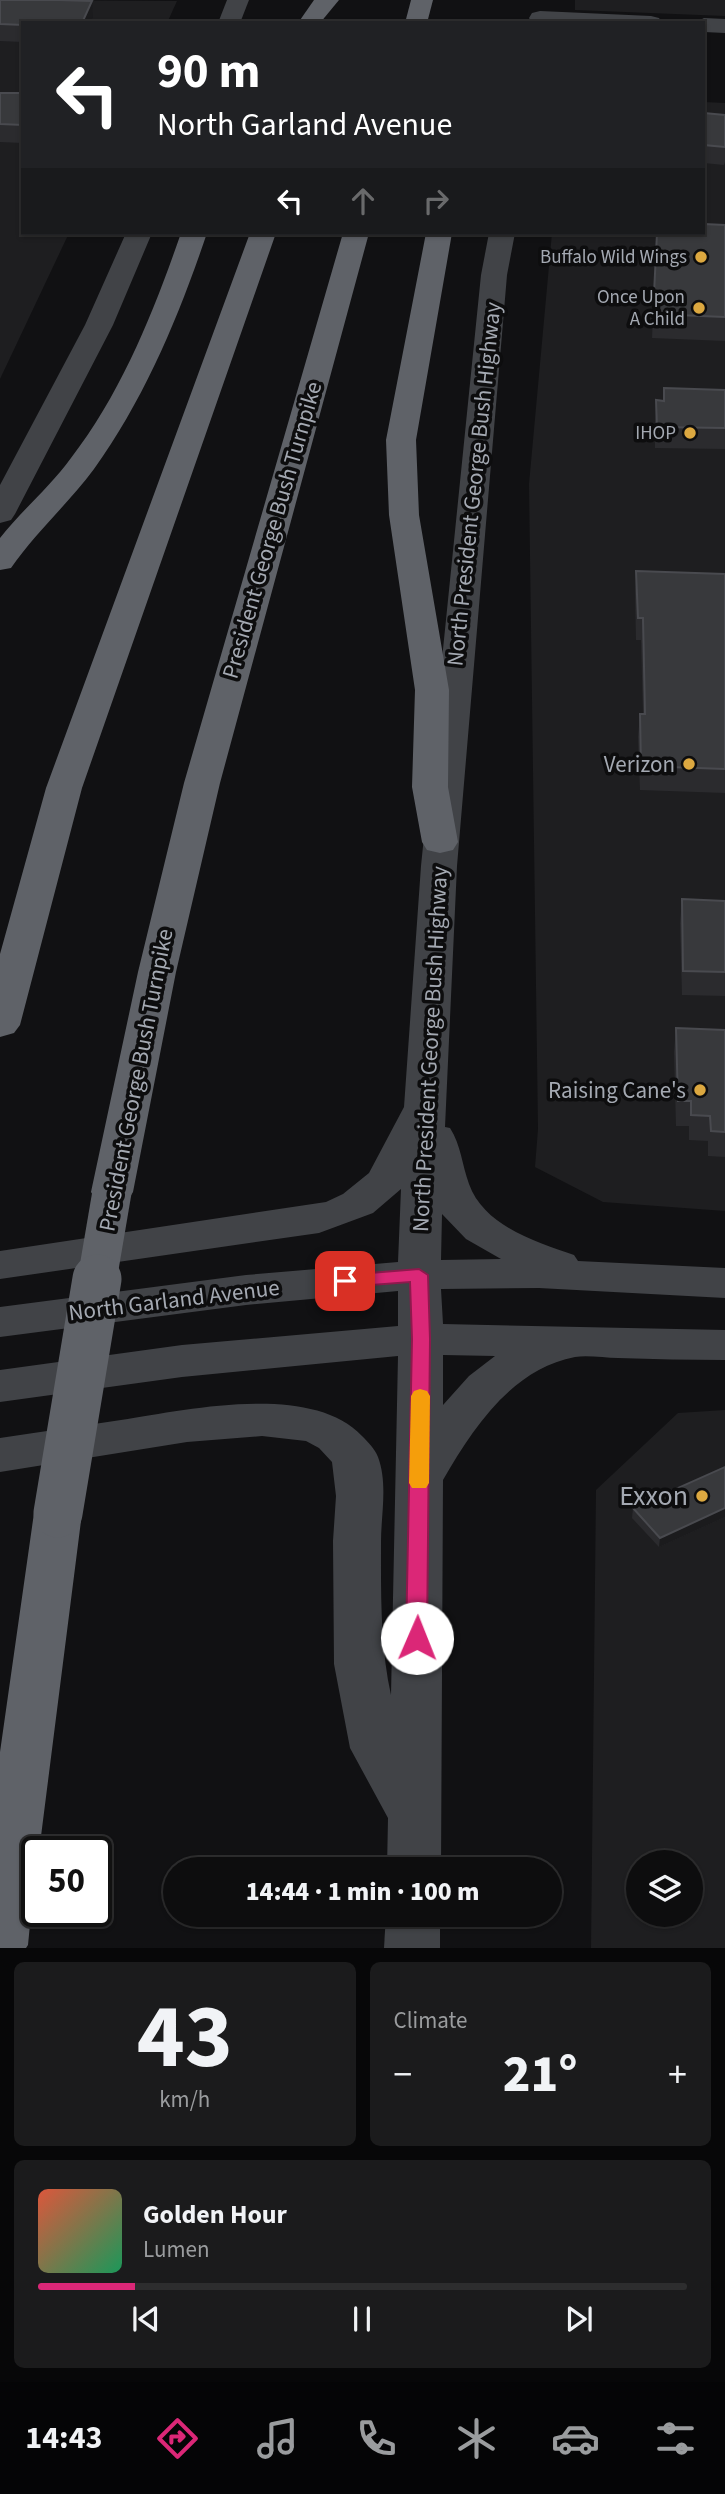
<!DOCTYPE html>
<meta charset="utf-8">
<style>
:root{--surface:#0d0d0e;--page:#1b1b1c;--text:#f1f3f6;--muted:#9a9c9e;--line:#2d2d2e;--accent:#db2777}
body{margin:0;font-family:"Source Sans 3",sans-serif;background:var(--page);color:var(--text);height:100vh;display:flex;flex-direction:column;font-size:26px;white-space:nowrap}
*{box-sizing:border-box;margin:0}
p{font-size:23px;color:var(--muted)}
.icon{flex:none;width:38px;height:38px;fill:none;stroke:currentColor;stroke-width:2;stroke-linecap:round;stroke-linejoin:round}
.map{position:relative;height:1948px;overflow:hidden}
.sheet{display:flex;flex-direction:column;gap:14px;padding:14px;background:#070708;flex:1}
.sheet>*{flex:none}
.hud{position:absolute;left:21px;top:21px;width:684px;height:214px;border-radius:0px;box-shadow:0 2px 5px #0004,0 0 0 2px var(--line);background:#202124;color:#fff;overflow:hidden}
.tools{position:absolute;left:626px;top:1850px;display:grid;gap:14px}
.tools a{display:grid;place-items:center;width:77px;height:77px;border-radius:50%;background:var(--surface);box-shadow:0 2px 5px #0004,0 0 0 2px var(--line);font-size:35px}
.speed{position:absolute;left:21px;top:1836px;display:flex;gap:14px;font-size:35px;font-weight:700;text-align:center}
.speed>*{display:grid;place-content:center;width:91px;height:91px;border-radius:50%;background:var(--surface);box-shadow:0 2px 5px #0004,0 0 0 2px var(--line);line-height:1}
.speed .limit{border:4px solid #111;border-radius:10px;background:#fff;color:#111}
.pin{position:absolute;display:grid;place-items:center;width:60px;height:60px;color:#fff;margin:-30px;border-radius:14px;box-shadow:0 4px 10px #0006}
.me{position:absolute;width:77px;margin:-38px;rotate:1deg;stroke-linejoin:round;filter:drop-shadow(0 0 5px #0008)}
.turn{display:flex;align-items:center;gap:24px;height:147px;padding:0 21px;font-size:32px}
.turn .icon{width:91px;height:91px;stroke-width:2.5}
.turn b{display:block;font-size:49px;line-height:60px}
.lanes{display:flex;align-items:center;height:66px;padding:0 21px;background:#0003;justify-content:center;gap:35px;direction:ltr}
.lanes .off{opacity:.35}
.big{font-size:52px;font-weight:800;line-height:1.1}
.sheet .widget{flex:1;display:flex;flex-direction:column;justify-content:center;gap:10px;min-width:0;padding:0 24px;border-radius:10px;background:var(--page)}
.sheet .dial{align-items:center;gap:0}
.dial b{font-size:91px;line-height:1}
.song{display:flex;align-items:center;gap:21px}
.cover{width:84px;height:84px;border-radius:10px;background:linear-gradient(135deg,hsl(10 70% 55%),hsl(150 70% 35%))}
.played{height:7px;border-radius:4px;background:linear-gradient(90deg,var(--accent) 15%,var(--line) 15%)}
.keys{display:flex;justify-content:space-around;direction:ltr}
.heat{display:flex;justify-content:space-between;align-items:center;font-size:38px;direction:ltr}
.sheet .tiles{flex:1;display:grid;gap:14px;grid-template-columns:1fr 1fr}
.widget:last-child{grid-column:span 2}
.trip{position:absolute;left:163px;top:1857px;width:399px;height:70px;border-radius:35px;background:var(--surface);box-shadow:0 2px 5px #0004,0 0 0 2px var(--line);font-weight:800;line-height:70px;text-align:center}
.menu{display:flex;height:112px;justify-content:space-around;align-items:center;background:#050506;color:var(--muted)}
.menu .icon{width:49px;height:49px}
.menu .on{color:var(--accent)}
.menu b{font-size:32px;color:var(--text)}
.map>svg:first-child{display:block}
.built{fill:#1e1e20;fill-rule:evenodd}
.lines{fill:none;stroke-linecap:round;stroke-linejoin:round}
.secondary{fill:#414347;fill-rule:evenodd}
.highway{fill:#5f6268;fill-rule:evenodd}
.highway-bridge-far1{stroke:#5f6268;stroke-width:39}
.highway-bridge{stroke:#5f6268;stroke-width:49}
.wall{fill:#2b2b2e}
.shaded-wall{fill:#1b1b1d}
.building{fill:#38393c;stroke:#494a4f;stroke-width:2}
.route{fill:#db2777;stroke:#8e194d;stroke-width:2}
.slow{fill:#f59e0b}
.poi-dot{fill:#dca840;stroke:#0d0d0e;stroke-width:2.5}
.labels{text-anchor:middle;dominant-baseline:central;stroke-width:7;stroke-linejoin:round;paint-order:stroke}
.far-poi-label{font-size:19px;fill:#a4a9b2;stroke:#0d0d0e;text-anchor:end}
.street-label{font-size:23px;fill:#a4a9b2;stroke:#0d0d0e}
.poi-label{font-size:23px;fill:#a4a9b2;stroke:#0d0d0e;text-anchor:end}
.near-poi-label{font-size:28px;fill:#a4a9b2;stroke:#0d0d0e;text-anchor:end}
</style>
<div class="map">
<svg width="725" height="1948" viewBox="0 0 725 1948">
<rect width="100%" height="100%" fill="#111113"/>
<g class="built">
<polygon points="0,0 177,1 167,23 23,23 23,233 69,233 0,379"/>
<polygon points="575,0 725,0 725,16 575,10"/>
<polygon points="704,102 725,103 725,1211 603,1202 535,1167 538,1129 529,484 552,233 704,233"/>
<path d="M725,1410V1948H591L596,1490L678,1413ZM639,1862H691V1914H639Z"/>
</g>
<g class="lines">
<g class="secondary">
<polygon points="227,0 249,0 240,23 218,23"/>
<polygon points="540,11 651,16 659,18 662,23 532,23 529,18 532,13"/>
<polygon points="704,18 725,19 725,33 704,32 704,23 694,23"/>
<polygon points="126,233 152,233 113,325 15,514 11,520 0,523 0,485 85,325"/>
<path d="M489,233H515L507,275L457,866L445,1127L450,1128C461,1145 462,1165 469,1184C484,1226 536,1242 574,1255L578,1261L725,1268V1298L539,1288L441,1289L443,1324L725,1330V1360C689,1360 654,1359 618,1358C605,1358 588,1355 575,1357C512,1369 473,1428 443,1480L441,1869H387L388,1818L350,1748L334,1664L333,1541L336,1496L332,1462L319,1448L306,1441L262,1436L187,1442L0,1472V1438C40,1432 81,1426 121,1420C187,1410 311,1382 362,1436C368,1442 375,1449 378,1457C388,1484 381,1514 381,1542C381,1592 380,1646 391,1695L398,1356L182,1377L0,1402V1370L182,1345L398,1326V1291L246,1305L0,1337V1307L246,1275L398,1262L401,1189L373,1213L319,1233L0,1279V1251L326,1202L343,1194L369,1173L404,1107L421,866L481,275ZM442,1214L466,1239L501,1259L441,1260ZM443,1355L495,1356L469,1376L443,1405Z"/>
<polygon points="386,1914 440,1914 440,1948 384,1948"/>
</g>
<g class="highway">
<polygon points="314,0 339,0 320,23 298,23"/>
<polygon points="411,0 433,0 427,23 405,23"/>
<path d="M181,233H207C179,316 145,398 94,469C68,504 36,532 11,568L0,570V538C22,510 50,487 71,458C122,392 154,311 181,233Z"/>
<polygon points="250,233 276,233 82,788 20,1025 14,1033 0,1037 0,954 46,788"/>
<polygon points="343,233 369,233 220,783 176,972 133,1192 127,1202 112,1206 97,1202 91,1192 138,972 184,783"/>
<polygon points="426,233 452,233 416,440 419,515 449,690 448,787 458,842 453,850 440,853 427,850 422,842 412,787 415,690 389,515 386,440"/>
<polygon points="58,1496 75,1501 82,1513 39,1852 37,1852 28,1945 26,1948 0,1948 0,1752 34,1513 41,1501"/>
</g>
<polyline class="highway-bridge-far1" points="97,1280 112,1192"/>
<polyline class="highway-bridge" points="58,1513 97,1279"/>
</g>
<g class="wall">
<polygon points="0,0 93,18 91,23 23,23 23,42 0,41"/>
<polygon points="0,93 23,93 23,143 0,142"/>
<polygon points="704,113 725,115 725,162 724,165 704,163"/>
<polygon points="725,225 725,341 652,338 657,233"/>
<polygon points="664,388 725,390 725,449 655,448 655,421 656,400 663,401"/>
<polygon points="636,571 725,574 725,793 640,790 638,737 640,714 643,714 641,640 636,640 635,593"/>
<polygon points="682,899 725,901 725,996 682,995 680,923"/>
<polygon points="676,1028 725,1030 725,1157 708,1156 708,1141 689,1140 689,1126 676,1126 674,1052"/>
<polygon points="725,1467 725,1517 659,1547 632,1518 633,1508"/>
</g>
<g class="shaded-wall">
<polygon points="92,1 93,18 91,23 82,23"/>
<polygon points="725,1508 725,1517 659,1547 660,1538"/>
</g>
<g class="building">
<polygon points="0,0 59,0 92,1 82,23 23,23 23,25 0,24"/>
<polygon points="0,93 23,93 23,125 0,124"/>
<polygon points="704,113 725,115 725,147 704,145"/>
<polygon points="704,224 725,225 725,317 653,314 657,233 704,233"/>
<polygon points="664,388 725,390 725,428 657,427 656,400 664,401"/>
<polygon points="636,571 725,574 725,769 641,766 640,714 645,714 643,618 638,618"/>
<polygon points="682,899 725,901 725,972 683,971"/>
<polygon points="676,1028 725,1030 725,1132 711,1131 710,1116 691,1115 691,1101 678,1101"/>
<polygon points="725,1467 725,1508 660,1538 633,1508"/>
</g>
<polygon class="route" points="419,1269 428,1275 430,1339 427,1638 424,1643 417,1646 409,1643 406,1638 412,1339 410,1282 345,1287 336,1281 345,1275"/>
<polygon class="slow" points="420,1389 427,1391 430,1396 429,1483 426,1488 412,1488 409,1483 411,1396 414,1391"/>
<g class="poi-dot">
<circle cx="701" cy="257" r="7"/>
<circle cx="699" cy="308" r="7"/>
<circle cx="690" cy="433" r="7"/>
<circle cx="689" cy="764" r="7"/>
<circle cx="700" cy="1090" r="7"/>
<circle cx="702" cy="1496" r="7"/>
</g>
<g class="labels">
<g class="far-poi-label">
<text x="687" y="257">Buffalo Wild Wings</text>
<text x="685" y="297">Once Upon<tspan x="685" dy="22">A Child</tspan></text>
<text x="676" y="433">IHOP</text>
</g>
<g class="street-label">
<text transform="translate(474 484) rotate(-84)">North President George Bush Highway</text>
<text transform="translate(272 530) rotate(-74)">President George Bush Turnpike</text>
<text transform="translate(430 1049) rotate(-87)">North President George Bush Highway</text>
<text transform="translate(136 1080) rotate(-79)">President George Bush Turnpike</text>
<text transform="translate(174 1300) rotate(-7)">North Garland Avenue</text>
</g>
<g class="poi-label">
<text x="675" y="764">Verizon</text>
<text x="686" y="1090">Raising Cane's</text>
</g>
<g class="near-poi-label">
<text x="688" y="1496">Exxon</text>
</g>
</g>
</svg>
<div class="tools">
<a><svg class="icon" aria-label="layers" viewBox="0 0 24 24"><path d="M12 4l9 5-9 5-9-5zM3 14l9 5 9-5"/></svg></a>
</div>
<div class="speed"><div class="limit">50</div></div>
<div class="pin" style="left:345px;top:1281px;background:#d93025"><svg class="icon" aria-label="arrive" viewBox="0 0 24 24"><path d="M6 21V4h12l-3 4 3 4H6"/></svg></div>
<svg class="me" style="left:417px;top:1638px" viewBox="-20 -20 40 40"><circle r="19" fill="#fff"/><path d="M0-13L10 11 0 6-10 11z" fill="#db2777"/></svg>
<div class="trip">14:44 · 1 min · 100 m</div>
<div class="hud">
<div class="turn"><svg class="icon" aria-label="left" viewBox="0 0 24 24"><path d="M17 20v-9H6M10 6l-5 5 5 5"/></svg><div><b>90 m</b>North Garland Avenue</div></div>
<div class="lanes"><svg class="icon" aria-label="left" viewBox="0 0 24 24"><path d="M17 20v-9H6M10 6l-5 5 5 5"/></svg><svg class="icon off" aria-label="ahead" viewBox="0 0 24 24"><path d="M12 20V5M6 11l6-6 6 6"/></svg><svg class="icon off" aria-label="right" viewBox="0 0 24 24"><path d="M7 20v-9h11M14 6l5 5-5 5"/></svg></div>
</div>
</div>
<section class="sheet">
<div class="tiles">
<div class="widget dial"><b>43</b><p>km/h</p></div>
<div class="widget"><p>Climate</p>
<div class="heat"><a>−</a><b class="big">21°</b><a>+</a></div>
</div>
<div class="widget">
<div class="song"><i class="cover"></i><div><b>Golden Hour</b><p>Lumen</p></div></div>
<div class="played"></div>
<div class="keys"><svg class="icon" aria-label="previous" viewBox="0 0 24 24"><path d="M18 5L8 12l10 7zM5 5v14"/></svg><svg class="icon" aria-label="pause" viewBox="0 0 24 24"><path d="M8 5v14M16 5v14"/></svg><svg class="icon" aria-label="next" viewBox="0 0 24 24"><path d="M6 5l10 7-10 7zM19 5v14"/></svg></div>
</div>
</div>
</section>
<nav class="menu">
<b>14:43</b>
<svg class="icon on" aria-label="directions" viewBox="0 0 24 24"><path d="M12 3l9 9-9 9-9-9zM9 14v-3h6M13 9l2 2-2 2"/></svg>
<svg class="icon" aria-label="music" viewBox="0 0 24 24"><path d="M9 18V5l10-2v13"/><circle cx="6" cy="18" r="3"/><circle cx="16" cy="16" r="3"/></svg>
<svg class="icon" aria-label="phone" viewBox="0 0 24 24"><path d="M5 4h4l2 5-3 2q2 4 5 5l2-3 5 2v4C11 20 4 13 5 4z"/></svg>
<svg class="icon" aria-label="climate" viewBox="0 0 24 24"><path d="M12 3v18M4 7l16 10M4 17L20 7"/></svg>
<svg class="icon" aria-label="car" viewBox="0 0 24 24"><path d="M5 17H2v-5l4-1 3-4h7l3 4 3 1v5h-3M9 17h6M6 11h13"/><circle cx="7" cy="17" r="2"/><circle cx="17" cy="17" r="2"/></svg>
<svg class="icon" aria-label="filters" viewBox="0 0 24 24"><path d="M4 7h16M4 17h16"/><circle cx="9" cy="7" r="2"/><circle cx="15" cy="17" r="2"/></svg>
</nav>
